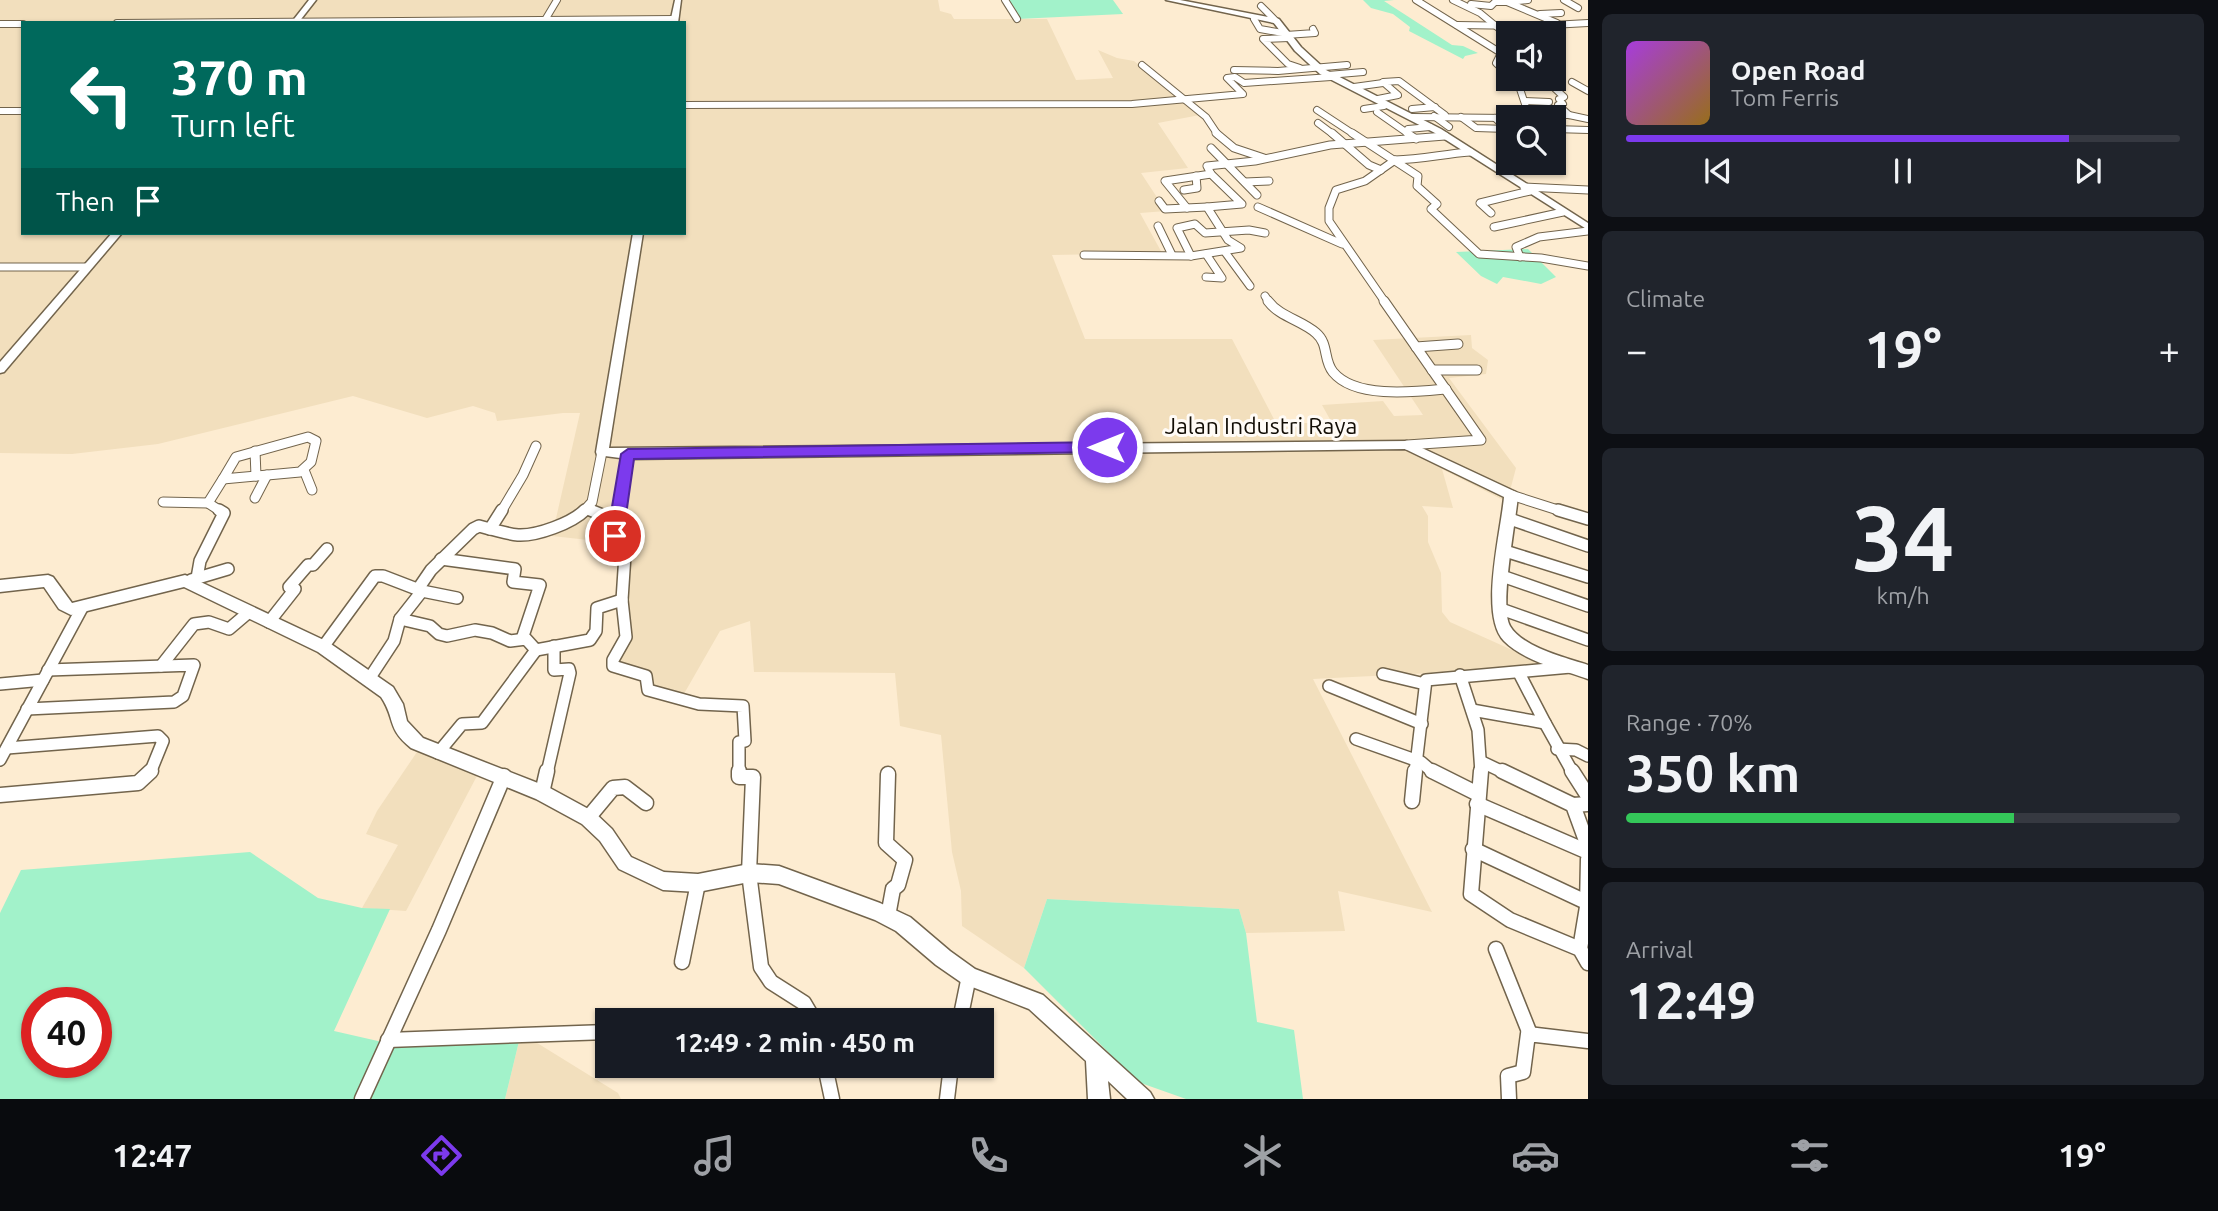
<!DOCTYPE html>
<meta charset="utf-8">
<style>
:root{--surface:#171b24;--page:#20242c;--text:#f1f3f6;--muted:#9ea1a6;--line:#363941;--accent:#7c3aed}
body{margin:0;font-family:Ubuntu,sans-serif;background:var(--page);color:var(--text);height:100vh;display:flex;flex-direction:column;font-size:26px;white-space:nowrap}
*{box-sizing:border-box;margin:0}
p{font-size:23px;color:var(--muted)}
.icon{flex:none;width:38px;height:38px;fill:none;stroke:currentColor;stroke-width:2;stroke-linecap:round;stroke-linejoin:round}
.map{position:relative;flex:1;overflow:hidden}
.panel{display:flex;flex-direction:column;gap:14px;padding:14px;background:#0d0f14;width:630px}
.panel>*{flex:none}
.banner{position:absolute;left:21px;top:21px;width:665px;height:214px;border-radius:0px;box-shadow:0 2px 5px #0004;background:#00695c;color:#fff;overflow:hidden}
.tools{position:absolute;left:1496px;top:21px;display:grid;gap:14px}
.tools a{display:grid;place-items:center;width:70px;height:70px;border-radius:0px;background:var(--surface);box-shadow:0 2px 5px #0004;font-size:35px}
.speed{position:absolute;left:21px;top:987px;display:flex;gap:14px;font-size:35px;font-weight:700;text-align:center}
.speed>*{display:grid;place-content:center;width:91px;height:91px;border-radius:50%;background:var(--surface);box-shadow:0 2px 5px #0004;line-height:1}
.speed .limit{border:10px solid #d22;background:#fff;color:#111}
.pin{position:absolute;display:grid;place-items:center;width:60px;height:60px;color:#fff;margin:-30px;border:4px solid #fff;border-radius:50%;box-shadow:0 2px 7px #0007}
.me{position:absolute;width:77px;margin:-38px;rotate:270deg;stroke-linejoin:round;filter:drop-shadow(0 0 5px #0008)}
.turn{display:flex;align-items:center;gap:24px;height:147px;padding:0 35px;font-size:32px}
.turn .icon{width:91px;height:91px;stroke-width:2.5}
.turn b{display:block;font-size:49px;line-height:60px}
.then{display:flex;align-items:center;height:66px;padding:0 35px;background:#0003;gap:14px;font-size:26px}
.big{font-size:52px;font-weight:700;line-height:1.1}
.panel .widget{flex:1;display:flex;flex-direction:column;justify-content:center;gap:10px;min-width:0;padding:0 24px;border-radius:10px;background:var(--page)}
.panel .dial{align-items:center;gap:0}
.dial b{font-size:91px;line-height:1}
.song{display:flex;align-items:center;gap:21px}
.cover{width:84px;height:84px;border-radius:10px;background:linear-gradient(135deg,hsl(280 70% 55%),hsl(40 70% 35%))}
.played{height:7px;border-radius:4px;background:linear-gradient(90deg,var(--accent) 80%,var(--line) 80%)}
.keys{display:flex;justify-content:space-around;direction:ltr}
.heat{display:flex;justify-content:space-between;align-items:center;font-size:38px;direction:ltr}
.charge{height:10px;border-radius:5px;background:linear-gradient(90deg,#34c759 70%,var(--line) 0)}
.trip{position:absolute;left:595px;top:1008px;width:399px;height:70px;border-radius:0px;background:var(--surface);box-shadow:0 2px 5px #0004;font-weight:700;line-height:70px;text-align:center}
.menu{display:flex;height:112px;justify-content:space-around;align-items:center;background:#090b0e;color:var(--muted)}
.menu .icon{width:49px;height:49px}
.menu .selected{color:var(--accent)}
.menu b{font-size:32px;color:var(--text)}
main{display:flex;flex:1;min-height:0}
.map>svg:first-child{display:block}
.built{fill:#f2dfbd;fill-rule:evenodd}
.green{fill:#a2f2ca;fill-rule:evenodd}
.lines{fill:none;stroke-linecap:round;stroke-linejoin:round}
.minor-far4-casing{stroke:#72644c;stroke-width:8}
.minor-far3-casing{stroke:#72644c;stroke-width:9}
.minor-far2-casing{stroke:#72644c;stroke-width:11}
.minor-far1-casing{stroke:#72644c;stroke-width:14}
.minor-casing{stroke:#72644c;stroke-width:17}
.tertiary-casing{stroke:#72644c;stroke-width:3}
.minor-far4{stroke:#fff;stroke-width:6}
.minor-far3{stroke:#fff;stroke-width:7}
.minor-far2{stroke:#fff;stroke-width:9}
.minor-far1{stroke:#fff;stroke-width:11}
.minor{stroke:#fff;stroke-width:14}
.tertiary{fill:#fff;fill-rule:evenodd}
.route{fill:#7c3aed;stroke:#51269a;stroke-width:2}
.labels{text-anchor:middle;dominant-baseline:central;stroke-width:6;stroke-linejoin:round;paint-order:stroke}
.street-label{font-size:23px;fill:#120d05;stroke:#fffbf6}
</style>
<main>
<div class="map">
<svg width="1588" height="1099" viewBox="0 0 1588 1099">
<rect width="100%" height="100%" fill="#fdecd1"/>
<g class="built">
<path d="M0,0H938L940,11L951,14L954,19H1047L1076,80L1113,78L1098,50L1117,58L1134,61L1184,102L1205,114L1158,123L1188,168L1141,173L1166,211L1140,213L1162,253L1052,255L1085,339H1232L1276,423H1332L1322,405L1383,401L1394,416L1423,415L1373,340L1471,335L1472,348L1488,360L1486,374L1449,378L1516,468L1507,502L1442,469L1453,508L1422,506L1428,516V542L1441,573L1442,612L1450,622L1550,667L1313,679L1432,912L1338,891L1345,931L1246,933L1239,909L1047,899L1024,968L962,926L961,891L952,852L941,735L900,726L895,673L754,672L750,621L720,631L681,699L649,692L648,676L611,665L627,639L625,544L552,536L580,413H563L497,421L495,413L473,406L427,418L353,396L158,444L72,454L0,453ZM23,23H684V233H23Z"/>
<polygon points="417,752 479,772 406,911 362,908 398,845 366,834 377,811"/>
<polygon points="521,1033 618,1093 621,1099 505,1099"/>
</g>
<g class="green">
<polygon points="1004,0 1113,0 1123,14 1017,19"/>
<polygon points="1363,0 1394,0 1384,1 1452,45 1463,46 1478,53 1465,56 1463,59 1409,31 1410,27 1393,14 1371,8"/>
<polygon points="1528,249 1556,277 1541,284 1503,277 1497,284 1481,276 1456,252"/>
<path d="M250,852L318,898L362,908L390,909L334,1031L391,1044L521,1033L505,1099H0V913L21,870ZM37,1003H96V1062H37Z"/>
<polygon points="1047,899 1239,909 1246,933 1257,1022 1294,1030 1303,1099 1186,1099 1138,1082 1024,968"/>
</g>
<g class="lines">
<defs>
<g id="minor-far4">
<polyline points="1005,0 1017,19"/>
<polyline points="1416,0 1501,53 1496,63 1508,74"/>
<polyline points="1453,0 1480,13 1508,36"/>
<polyline points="1528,0 1507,2 1557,23"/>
<polyline points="1564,0 1578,8"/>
<polyline points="1471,4 1491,6 1495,2 1507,2"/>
<polyline points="1261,6 1276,21"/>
<polyline points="1540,14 1561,13"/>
<polyline points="1254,19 1260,29 1283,33"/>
<polyline points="545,20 557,0"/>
<polyline points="117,23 675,19"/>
<polyline points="0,24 23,24"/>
<polyline points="1457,25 1533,26 1588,23"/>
<polyline points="1286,35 1315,33 1313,29"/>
<polyline points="1289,38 1263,39 1288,64 1300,68"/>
<polyline points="1142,65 1206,117 1218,135"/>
<polyline points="1234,70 1278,71 1347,65"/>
<polyline points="1328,75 1363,72"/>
<polyline points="1513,79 1520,89 1527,110 1525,115 1514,117"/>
<polyline points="1514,81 1548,82 1564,97 1559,99 1563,104 1558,105 1569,115"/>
<polyline points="1572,82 1588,91"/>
<polyline points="1354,87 1383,83"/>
<polyline points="1378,99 1398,95 1383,82 1399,81 1445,115"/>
<polyline points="1525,101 1549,102"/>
<polyline points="684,105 1132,104 1243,94 1227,78 1235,77 1244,83 1331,77"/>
<polyline points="1364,109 1384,106"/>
<polyline points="1412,109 1435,107"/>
<polyline points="1317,110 1355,135"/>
<polyline points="0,111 23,111"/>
<polyline points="1377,112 1410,135"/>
<polyline points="1525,115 1569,115 1588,119"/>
<polyline points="1434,116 1449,127"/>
<polyline points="1412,117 1508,118"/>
<polyline points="1461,117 1476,128 1507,129 1495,118"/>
<polyline points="1318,123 1334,135"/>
<polyline points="1408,129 1430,127"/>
<polyline points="1554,129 1588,130"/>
</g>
<g id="minor-far3">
<polyline points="1216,133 1234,148 1264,158"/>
<polyline points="1332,133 1369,165 1381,170"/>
<polyline points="1352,133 1418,176 1417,186 1437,204 1431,209 1479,254 1541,258 1588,266"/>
<polyline points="1407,133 1416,139"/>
<polyline points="1211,148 1257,195"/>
<path d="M1395,160C1422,159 1444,154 1470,152"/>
<polyline points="1245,182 1269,181"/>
<polyline points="1524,187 1588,190"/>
<polyline points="1184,190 1197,188 1196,176"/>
<polyline points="1159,201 1165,209 1207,207"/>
<polyline points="1258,207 1342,244"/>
<polyline points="1187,208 1165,181 1211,174"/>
<polyline points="1491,213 1480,203 1530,191"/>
<polyline points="1158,226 1172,255"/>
<polyline points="1494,227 1563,212"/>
<polyline points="1225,252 1250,286"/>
<polyline points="1206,254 1222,278 1206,277"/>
<polyline points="1084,255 1191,256 1241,248 1228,240 1207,207 1242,204 1211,174 1207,166 1255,161 1330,145 1445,136"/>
<polyline points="1191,256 1177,228 1195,224 1205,233 1249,230 1265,233"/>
<polyline points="1520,257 1516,247 1539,237 1588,231"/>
<polyline points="0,267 86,267"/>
<polyline points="1265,296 1269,302"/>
<polyline points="1385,302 1329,221 1329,208 1336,190 1365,181 1395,160"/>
</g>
<g id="minor-far2">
<path d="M1268,301C1280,317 1301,320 1316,333C1329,344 1323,360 1333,372C1355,399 1415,392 1446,389"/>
<polyline points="1384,301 1481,440 1407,445"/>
<polyline points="1416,347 1458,344"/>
<polyline points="1432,370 1477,370"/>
<polygon points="308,437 316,441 311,462 300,472 223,479 236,457"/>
<polyline points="255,451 256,476"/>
<polyline points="304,470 312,490"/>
<polyline points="1511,495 1564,512"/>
<polyline points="255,498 267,475"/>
<polyline points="163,502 208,503 222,512"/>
<polyline points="208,503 223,479"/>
<polyline points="588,509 594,512"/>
<polyline points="501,512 523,475 536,446"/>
<polyline points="583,512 592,502 602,452"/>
<polyline points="618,512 628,454"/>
</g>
<g id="minor-far1">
<path d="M502,510L490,529C499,531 508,534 518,535C537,536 572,523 585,510"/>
<polyline points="590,510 605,516 615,526 615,536 626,540 622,600 626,637 613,660 613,666 646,676 648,690 699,704 743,706 745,741 739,742 739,773"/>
<polyline points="1558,510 1588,519"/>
<polyline points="1510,519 1588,546"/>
<polyline points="615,526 618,510"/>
<polyline points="1505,551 1588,577"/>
<polyline points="441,559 515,569 513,582 540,585 522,639"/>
<polyline points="1502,576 1588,606"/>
<polyline points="197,578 200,561 224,513 219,510"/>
<polyline points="191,580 228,569"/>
<polyline points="418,589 431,570 473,529 479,526 490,529"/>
<polyline points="1501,609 1588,640"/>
<polyline points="400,619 430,626 439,634 447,636 475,630 492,633 510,641 526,639 536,650 590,640 596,631 597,608 622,600"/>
<polyline points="269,622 295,589 289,587 308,565 313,565 327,549"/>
<polyline points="323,647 375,576 383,576 422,591 457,598"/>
<polyline points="161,666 194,624 209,622 229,629 249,612"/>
<polyline points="1383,674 1425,684"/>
<polyline points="1460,675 1478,730 1481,773"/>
<polyline points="369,679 394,641 400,619 422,591"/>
<polyline points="0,684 43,680"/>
<polyline points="1329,686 1422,724"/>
<polyline points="27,709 174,702 183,696 194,665 48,670"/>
<polyline points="1472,710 1545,723 1519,673"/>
<polyline points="1545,723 1573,773"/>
<polyline points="1356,739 1421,762 1434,773"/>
<polyline points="7,748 158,736 163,741 150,773"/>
<polyline points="1557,749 1576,750 1588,756"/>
<polyline points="438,753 462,724 482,723 536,650"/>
<polyline points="0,760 82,608"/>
<polyline points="1482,762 1505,773"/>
<polyline points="547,773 570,673 569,669 554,670 554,646"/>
<polyline points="1415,773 1426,680 1571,667"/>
</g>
<g id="minor">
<polyline points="739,771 739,777 753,777 749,873 761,967 771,982 804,1003 814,1020"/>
<polyline points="1432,771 1478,794"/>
<polyline points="1481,771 1471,894 1510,920 1580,949 1588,963"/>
<polyline points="1502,771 1573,805 1588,846"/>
<polyline points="1572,771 1588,796"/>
<polyline points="888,774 886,843 905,860 898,885 893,889 888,916"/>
<polyline points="542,793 547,771"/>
<polyline points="0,795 138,783 151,771"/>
<polyline points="1412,801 1415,771"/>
<polyline points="1477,804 1588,852"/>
<polyline points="1573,805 1588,804"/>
<polyline points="588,818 613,788 625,787 646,803"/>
<polyline points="1473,849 1586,902"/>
<polyline points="1496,949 1530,1034"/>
<polyline points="1580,949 1587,907 1588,859"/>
<polyline points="682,962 698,883"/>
<polyline points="960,1020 969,976"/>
<polyline points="388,1040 607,1032"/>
<polyline points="825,1066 832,1099"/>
<polyline points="362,1099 439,930 504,776"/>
<polyline points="947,1099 951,1066"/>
<polyline points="1509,1099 1508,1076 1523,1072 1528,1034 1588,1041"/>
</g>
<g id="tertiary">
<polygon points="309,0 316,0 298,23 291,23"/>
<polygon points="675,0 681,0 678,23 670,23"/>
<polygon points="1166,0 1180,0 1279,19 1301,47 1326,70 1441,129 1588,223 1588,230 1435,133 1320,74 1295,51 1274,23"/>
<polygon points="112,233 122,233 4,372 0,373 0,362"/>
<path d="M633,233H643L609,448L1407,441L1516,492L1518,495C1516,521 1499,607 1510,626C1522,647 1566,658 1588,665V679C1561,669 1525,662 1504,641C1479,615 1501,532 1504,497L1405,449L628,459L597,455L596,452Z"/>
<path d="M48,575L53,577L72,603L185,575L190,577L328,642L393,687L403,704L407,721L423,738L548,787L594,812L612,829L631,857L664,872L698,874L749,864L779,866L880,903L910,917L950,951L975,969L1043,995L1150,1092L1154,1099H1127L1108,1081L1110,1099H1088L1086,1061L1029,1009L962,983L936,965L896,931L875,920L779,884L749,882L698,892L663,890L619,869L600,841L582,824L536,799L411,748C386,728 396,719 381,697L318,652L184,587L71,615L59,609L44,587L0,592V580Z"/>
</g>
</defs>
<use href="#minor-far4" class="minor-far4-casing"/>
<use href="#minor-far3" class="minor-far3-casing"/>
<use href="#minor-far2" class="minor-far2-casing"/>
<use href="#minor-far1" class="minor-far1-casing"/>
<use href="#minor" class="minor-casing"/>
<use href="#tertiary" class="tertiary-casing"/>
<use href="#minor-far4" class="minor-far4"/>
<use href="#minor-far3" class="minor-far3"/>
<use href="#minor-far2" class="minor-far2"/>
<use href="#minor-far1" class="minor-far1"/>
<use href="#minor" class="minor"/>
<use href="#tertiary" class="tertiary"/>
</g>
<polygon class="route" points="1107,442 1114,447 1107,452 634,459 623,536 615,542 607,536 621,454 628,449"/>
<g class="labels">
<g class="street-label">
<text x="1261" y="425">Jalan Industri Raya</text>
</g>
</g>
</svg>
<div class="tools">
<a><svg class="icon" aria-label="sound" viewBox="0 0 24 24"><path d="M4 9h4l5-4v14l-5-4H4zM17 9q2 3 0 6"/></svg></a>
<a><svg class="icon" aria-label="search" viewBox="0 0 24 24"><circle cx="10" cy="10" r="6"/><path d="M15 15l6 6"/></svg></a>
</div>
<div class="speed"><div class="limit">40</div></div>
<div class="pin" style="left:615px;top:536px;background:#d93025"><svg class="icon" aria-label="arrive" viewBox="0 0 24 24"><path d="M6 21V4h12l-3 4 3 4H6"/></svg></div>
<svg class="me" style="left:1107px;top:447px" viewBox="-20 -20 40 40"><circle r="17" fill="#7c3aed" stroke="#fff" stroke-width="3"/><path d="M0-11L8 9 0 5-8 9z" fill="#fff"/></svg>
<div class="trip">12:49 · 2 min · 450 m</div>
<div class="banner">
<div class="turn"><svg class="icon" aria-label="left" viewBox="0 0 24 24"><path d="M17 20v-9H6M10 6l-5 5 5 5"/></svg><div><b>370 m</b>Turn left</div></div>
<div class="then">Then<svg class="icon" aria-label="arrive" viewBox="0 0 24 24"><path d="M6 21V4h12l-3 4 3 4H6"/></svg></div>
</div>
</div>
<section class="panel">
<div class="widget">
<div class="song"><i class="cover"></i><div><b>Open Road</b><p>Tom Ferris</p></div></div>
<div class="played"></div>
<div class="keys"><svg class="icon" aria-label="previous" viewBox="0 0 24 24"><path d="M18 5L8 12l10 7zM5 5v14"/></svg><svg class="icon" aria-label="pause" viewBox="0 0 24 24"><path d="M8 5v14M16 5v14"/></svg><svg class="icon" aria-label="next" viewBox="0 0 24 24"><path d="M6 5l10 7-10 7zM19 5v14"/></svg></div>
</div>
<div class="widget"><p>Climate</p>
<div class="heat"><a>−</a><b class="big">19°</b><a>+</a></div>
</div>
<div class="widget dial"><b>34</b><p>km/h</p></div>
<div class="widget"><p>Range · 70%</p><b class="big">350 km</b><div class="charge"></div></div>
<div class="widget"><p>Arrival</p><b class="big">12:49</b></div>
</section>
</main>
<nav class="menu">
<b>12:47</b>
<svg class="icon selected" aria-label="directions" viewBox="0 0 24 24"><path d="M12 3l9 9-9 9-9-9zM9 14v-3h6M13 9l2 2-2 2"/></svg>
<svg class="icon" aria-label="music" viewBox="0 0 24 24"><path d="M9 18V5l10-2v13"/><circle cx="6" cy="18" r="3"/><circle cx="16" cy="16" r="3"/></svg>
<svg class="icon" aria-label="phone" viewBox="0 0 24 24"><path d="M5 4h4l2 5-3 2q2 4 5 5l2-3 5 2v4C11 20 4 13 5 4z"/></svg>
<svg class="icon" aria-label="climate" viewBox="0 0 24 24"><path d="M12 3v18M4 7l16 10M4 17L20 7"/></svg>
<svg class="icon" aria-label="car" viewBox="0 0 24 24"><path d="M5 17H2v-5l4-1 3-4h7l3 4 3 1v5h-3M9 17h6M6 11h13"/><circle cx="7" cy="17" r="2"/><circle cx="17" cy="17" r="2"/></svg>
<svg class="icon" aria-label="filters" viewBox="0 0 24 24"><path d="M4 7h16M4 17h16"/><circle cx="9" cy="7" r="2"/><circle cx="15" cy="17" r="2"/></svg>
<b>19°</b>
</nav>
